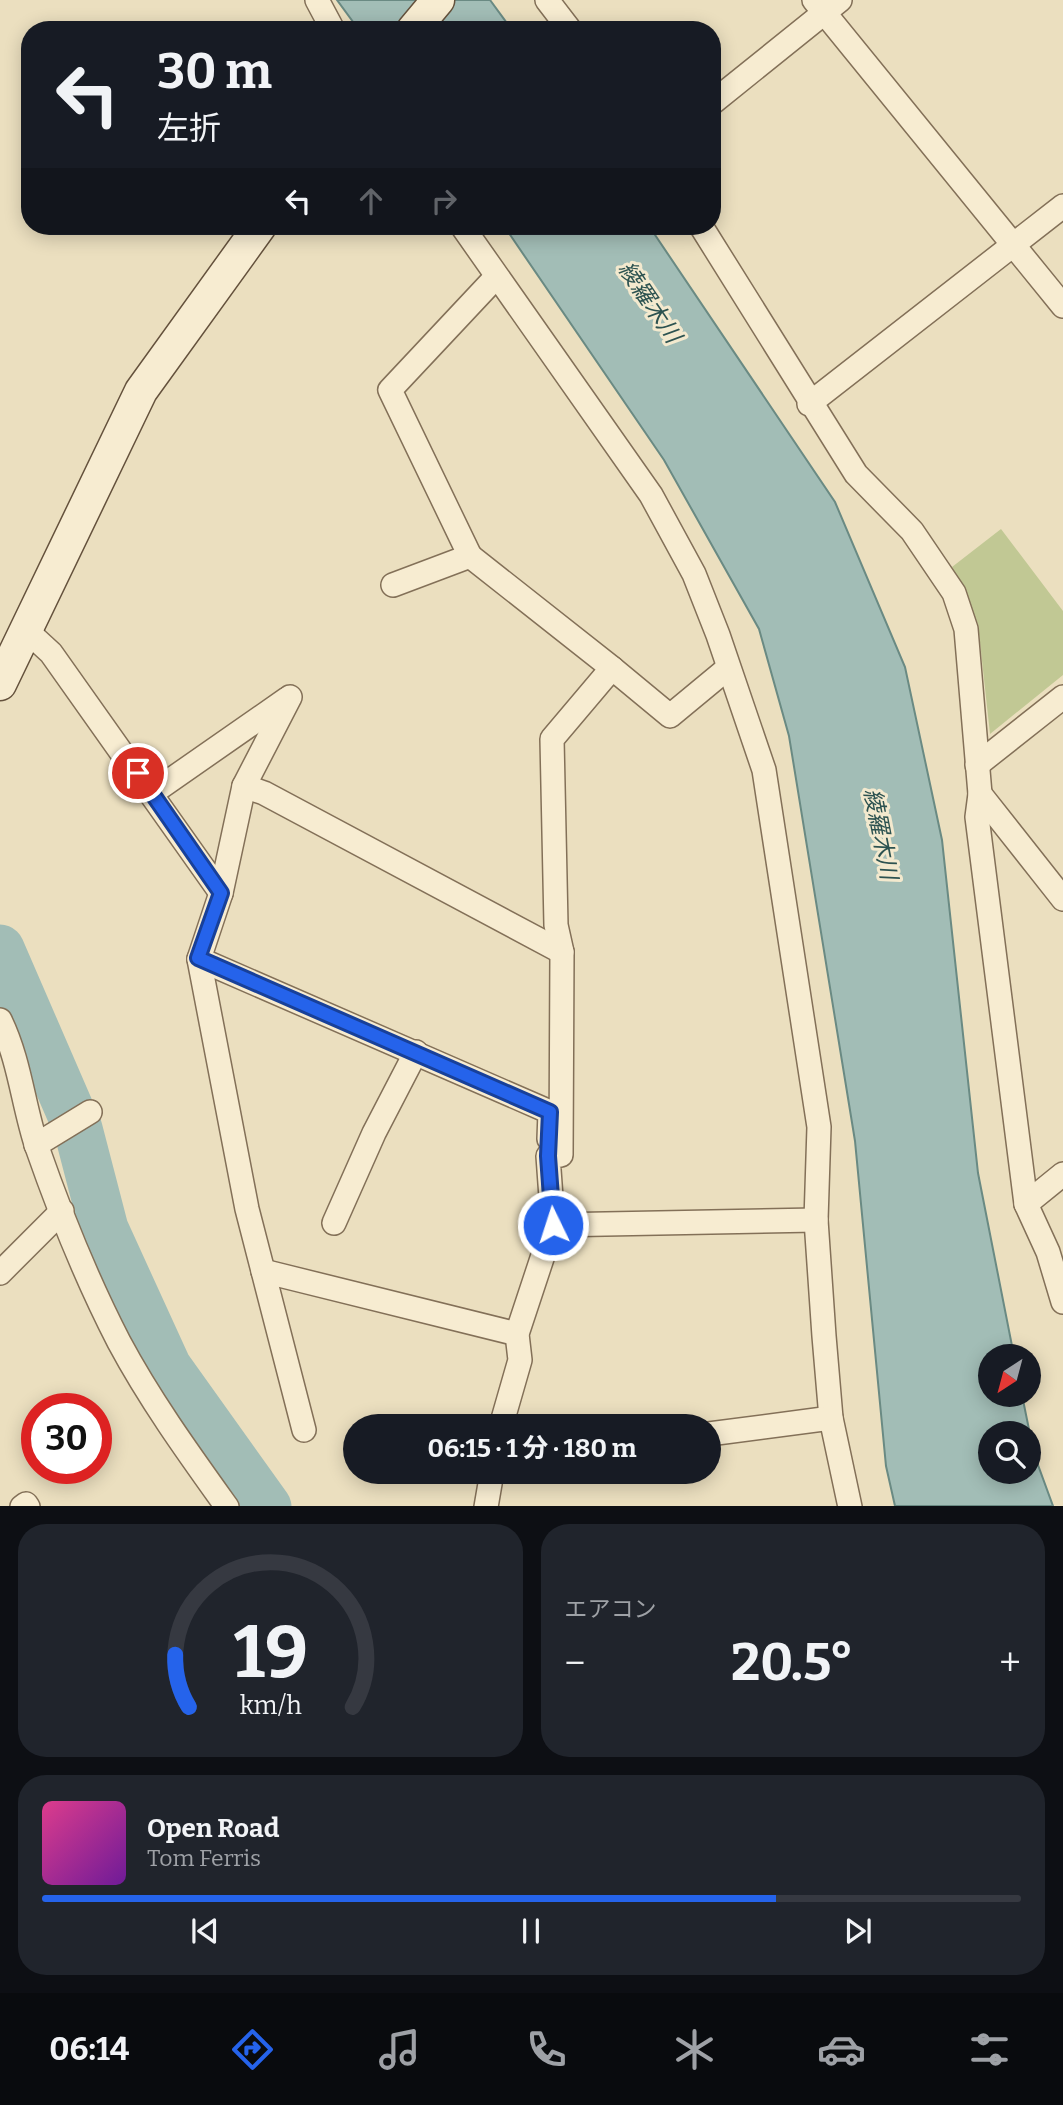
<!DOCTYPE html>
<html lang="ja">
<meta charset="utf-8">
<style>
:root{--surface:#171b24;--page:#20242c;--text:#f1f3f6;--muted:#9ea1a6;--line:#363941;--accent:#2563eb}
body{margin:0;font-family:Bitter,"Noto Sans JP",serif;background:var(--page);color:var(--text);height:100vh;display:flex;flex-direction:column;font-size:26px;white-space:nowrap}
*{box-sizing:border-box;margin:0}
p{font-size:23px;color:var(--muted)}
.icon{flex:none;width:38px;height:38px;fill:none;stroke:currentColor;stroke-width:2;stroke-linecap:round;stroke-linejoin:round}
.map{position:relative;height:1506px;overflow:hidden}
.drawer{display:flex;flex-direction:column;gap:18px;padding:18px;background:#0d0f14;flex:1}
.drawer>*{flex:none}
.hud{position:absolute;left:21px;top:21px;width:700px;height:214px;border-radius:28px;box-shadow:0 4px 18px #0003;background:#171b24;color:var(--text);overflow:hidden}
.needle{width:46px;rotate:216deg}
.fabs{position:absolute;left:978px;top:1344px;display:grid;gap:14px}
.fabs a{display:grid;place-items:center;width:63px;height:63px;border-radius:50%;background:var(--surface);box-shadow:0 4px 18px #0003;font-size:35px}
.speed{position:absolute;left:21px;top:1393px;display:flex;gap:14px;font-size:35px;font-weight:700;text-align:center}
.speed>*{display:grid;place-content:center;width:91px;height:91px;border-radius:50%;background:var(--surface);box-shadow:0 4px 18px #0003;line-height:1}
.speed .limit{border:10px solid #d22;background:#fff;color:#111}
.pin{position:absolute;display:grid;place-items:center;width:60px;height:60px;color:#fff;margin:-30px;border:4px solid #fff;border-radius:50%;box-shadow:0 2px 7px #0007}
.me{position:absolute;width:77px;margin:-38px;rotate:356deg;stroke-linejoin:round;filter:drop-shadow(0 0 5px #0008)}
.turn{display:flex;align-items:center;gap:24px;height:147px;padding:0 21px;font-size:32px}
.turn .icon{width:91px;height:91px;stroke-width:2.5}
.turn b{display:block;font-size:49px;line-height:60px}
.lanes{display:flex;align-items:center;height:66px;padding:0 21px;background:#0003;justify-content:center;gap:35px;direction:ltr}
.lanes .off{opacity:.35}
.big{font-size:52px;font-weight:700;line-height:1.1}
.drawer .card{flex:1;display:flex;flex-direction:column;justify-content:center;gap:10px;min-width:0;padding:0 24px;border-radius:28px;background:var(--page)}
.drawer .dial{align-items:center;gap:0}
.dial svg{height:182px;overflow:visible;fill:none;stroke:var(--line);stroke-width:7;stroke-linecap:round;text-anchor:middle}
.dial text{fill:var(--text);stroke:none}
.song{display:flex;align-items:center;gap:21px}
.cover{width:84px;height:84px;border-radius:10px;background:linear-gradient(135deg,hsl(330 70% 55%),hsl(280 70% 35%))}
.played{height:7px;border-radius:4px;background:linear-gradient(90deg,var(--accent) 75%,var(--line) 75%)}
.keys{display:flex;justify-content:space-around;direction:ltr}
.heat{display:flex;justify-content:space-between;align-items:center;font-size:38px;direction:ltr}
.drawer .tiles{flex:1;display:grid;gap:18px;grid-template-columns:1fr 1fr}
.card:last-child{grid-column:span 2}
.trip{position:absolute;left:343px;top:1414px;width:378px;height:70px;border-radius:35px;background:var(--surface);box-shadow:0 4px 18px #0003;font-weight:700;line-height:70px;text-align:center}
.tab-bar{display:flex;height:112px;justify-content:space-around;align-items:center;background:#090b0e;color:var(--muted)}
.tab-bar .icon{width:49px;height:49px}
.tab-bar .selected{color:var(--accent)}
.tab-bar b{font-size:32px;color:var(--text)}
.map>svg:first-child{display:block}
.green{fill:#c1c894}
.water{fill:#a2bdb6;stroke:#6a8a83;stroke-width:2;fill-rule:evenodd}
.lines{fill:none;stroke-linecap:round;stroke-linejoin:round}
.river{stroke:#a2bdb6;stroke-width:49}
.street-casing{stroke:#837058;stroke-width:26}
.secondary-casing{stroke:#64513c;stroke-width:35}
.street{stroke:#f7ecd1;stroke-width:23}
.secondary{stroke:#f7ecd1;stroke-width:32}
.route-casing{stroke:#184099;stroke-width:18}
.route{stroke:#2563eb;stroke-width:12}
.labels{text-anchor:middle;dominant-baseline:central;stroke-width:6;stroke-linejoin:round;paint-order:stroke}
.water-label{font-size:23px;font-style:italic;fill:#2c5250;stroke:#f3e9ce}
</style>
<div class="map">
<svg width="1063" height="1507" viewBox="0 0 1063 1507">
<rect width="100%" height="100%" fill="#ebdfbf"/>
<polygon class="green" points="1001,529 1063,611 1063,675 990,734 978,624 952,567"/>
<g class="water">
<polygon points="337,0 490,0 512,30 359,30"/>
<path d="M504,226H649L835,502L905,667L942,840L978,1173L1014,1356H990V1395H1022L1034,1454L1053,1506H895L886,1466L855,1141L789,736L759,629L664,460ZM990,1433H1029V1472H990Z"/>
</g>
<g class="lines">
<polyline class="river" points="0,949 78,1129 104,1229 167,1367 267,1507"/>
<defs>
<g id="street">
<polyline points="317,0 333,30"/>
<polyline points="547,0 570,30"/>
<polyline points="814,0 1063,306"/>
<polyline points="712,103 840,0"/>
<polyline points="462,226 651,495 694,574 718,635 764,770 819,1127 816,1220 824,1336 831,1418 850,1507"/>
<polyline points="701,226 856,474 912,531 954,593 966,629 980,794 977,817 1026,1204 1048,1252 1063,1302"/>
<polyline points="809,404 1063,206"/>
<polyline points="470,556 612,668"/>
<polyline points="393,585 470,556 390,390 496,277"/>
<polyline points="26,630 51,653 221,893"/>
<polyline points="290,697 244,786 221,893 199,959 247,1209 304,1430"/>
<polyline points="977,765 1063,697"/>
<polyline points="244,786 264,793 562,952"/>
<polyline points="152,793 287,699"/>
<polyline points="980,794 1063,899"/>
<polyline points="199,959 550,1112 549,1139"/>
<path d="M0,1020C20,1061 23,1105 37,1147C60,1213 87,1280 119,1342C150,1400 189,1454 227,1507"/>
<polyline points="36,1145 90,1112"/>
<polyline points="1026,1204 1063,1174"/>
<polyline points="334,1223 374,1133 416,1052"/>
<polyline points="553,1225 816,1220"/>
<polyline points="263,1271 517,1334"/>
<polyline points="0,1273 62,1211"/>
<polyline points="501,1426 520,1360 517,1334 553,1225 548,1156 561,1155 562,952 556,925 552,739 612,668 670,716 728,668"/>
<polyline points="709,1434 831,1418"/>
<polyline points="22,1507 26,1504 28,1507"/>
<polyline points="486,1507 492,1472"/>
</g>
<g id="secondary">
<polyline points="413,30 438,0"/>
<polyline points="0,684 141,391 260,226"/>
</g>
</defs>
<use href="#street" class="street-casing"/>
<use href="#secondary" class="secondary-casing"/>
<use href="#street" class="street"/>
<use href="#secondary" class="secondary"/>
</g>
<g class="lines">
<defs>
<polyline id="route" points="138,773 221,893 198,958 550,1112 548,1156 553,1225"/>
</defs>
<use href="#route" class="route-casing"/>
<use href="#route" class="route"/>
</g>
<g class="labels">
<g class="water-label">
<text transform="translate(650 302) rotate(56)">綾羅木川</text>
<text transform="translate(881 834) rotate(79)">綾羅木川</text>
</g>
</g>
</svg>
<div class="fabs">
<a><svg class="needle" viewBox="-14 -14 28 28"><path d="M0-13l5 13h-10z" fill="#e53935"/><path d="M0 13l5-13h-10z" fill="#9ea1a6"/></svg></a>
<a><svg class="icon" aria-label="search" viewBox="0 0 24 24"><circle cx="10" cy="10" r="6"/><path d="M15 15l6 6"/></svg></a>
</div>
<div class="speed"><div class="limit">30</div></div>
<div class="pin" style="left:138px;top:773px;background:#d93025"><svg class="icon" aria-label="arrive" viewBox="0 0 24 24"><path d="M6 21V4h12l-3 4 3 4H6"/></svg></div>
<svg class="me" style="left:553px;top:1225px" viewBox="-20 -20 40 40"><circle r="17" fill="#2563eb" stroke="#fff" stroke-width="3"/><path d="M0-11L8 9 0 5-8 9z" fill="#fff"/></svg>
<div class="trip">06:15 · 1 分 · 180 m</div>
<div class="hud">
<div class="turn"><svg class="icon" aria-label="left" viewBox="0 0 24 24"><path d="M17 20v-9H6M10 6l-5 5 5 5"/></svg><div><b>30 m</b>左折</div></div>
<div class="lanes"><svg class="icon" aria-label="left" viewBox="0 0 24 24"><path d="M17 20v-9H6M10 6l-5 5 5 5"/></svg><svg class="icon off" aria-label="ahead" viewBox="0 0 24 24"><path d="M12 20V5M6 11l6-6 6 6"/></svg><svg class="icon off" aria-label="right" viewBox="0 0 24 24"><path d="M7 20v-9h11M14 6l5 5-5 5"/></svg></div>
</div>
</div>
<section class="drawer">
<div class="tiles">
<div class="card dial"><svg viewBox="0 0 100 80">
<path d="M14 69A42 42 0 1 1 86 69"/>
<path d="M14 69A42 42 0 0 1 8 46" stroke="#2563eb"/>
<text x="50" y="56" font-size="32" font-weight="700">19</text>
<text x="50" y="72" font-size="11">km/h</text>
</svg></div>
<div class="card"><p>エアコン</p>
<div class="heat"><a>−</a><b class="big">20.5°</b><a>+</a></div>
</div>
<div class="card">
<div class="song"><i class="cover"></i><div><b>Open Road</b><p>Tom Ferris</p></div></div>
<div class="played"></div>
<div class="keys"><svg class="icon" aria-label="previous" viewBox="0 0 24 24"><path d="M18 5L8 12l10 7zM5 5v14"/></svg><svg class="icon" aria-label="pause" viewBox="0 0 24 24"><path d="M8 5v14M16 5v14"/></svg><svg class="icon" aria-label="next" viewBox="0 0 24 24"><path d="M6 5l10 7-10 7zM19 5v14"/></svg></div>
</div>
</div>
</section>
<nav class="tab-bar">
<b>06:14</b>
<svg class="icon selected" aria-label="directions" viewBox="0 0 24 24"><path d="M12 3l9 9-9 9-9-9zM9 14v-3h6M13 9l2 2-2 2"/></svg>
<svg class="icon" aria-label="music" viewBox="0 0 24 24"><path d="M9 18V5l10-2v13"/><circle cx="6" cy="18" r="3"/><circle cx="16" cy="16" r="3"/></svg>
<svg class="icon" aria-label="phone" viewBox="0 0 24 24"><path d="M5 4h4l2 5-3 2q2 4 5 5l2-3 5 2v4C11 20 4 13 5 4z"/></svg>
<svg class="icon" aria-label="climate" viewBox="0 0 24 24"><path d="M12 3v18M4 7l16 10M4 17L20 7"/></svg>
<svg class="icon" aria-label="car" viewBox="0 0 24 24"><path d="M5 17H2v-5l4-1 3-4h7l3 4 3 1v5h-3M9 17h6M6 11h13"/><circle cx="7" cy="17" r="2"/><circle cx="17" cy="17" r="2"/></svg>
<svg class="icon" aria-label="filters" viewBox="0 0 24 24"><path d="M4 7h16M4 17h16"/><circle cx="9" cy="7" r="2"/><circle cx="15" cy="17" r="2"/></svg>
</nav>
